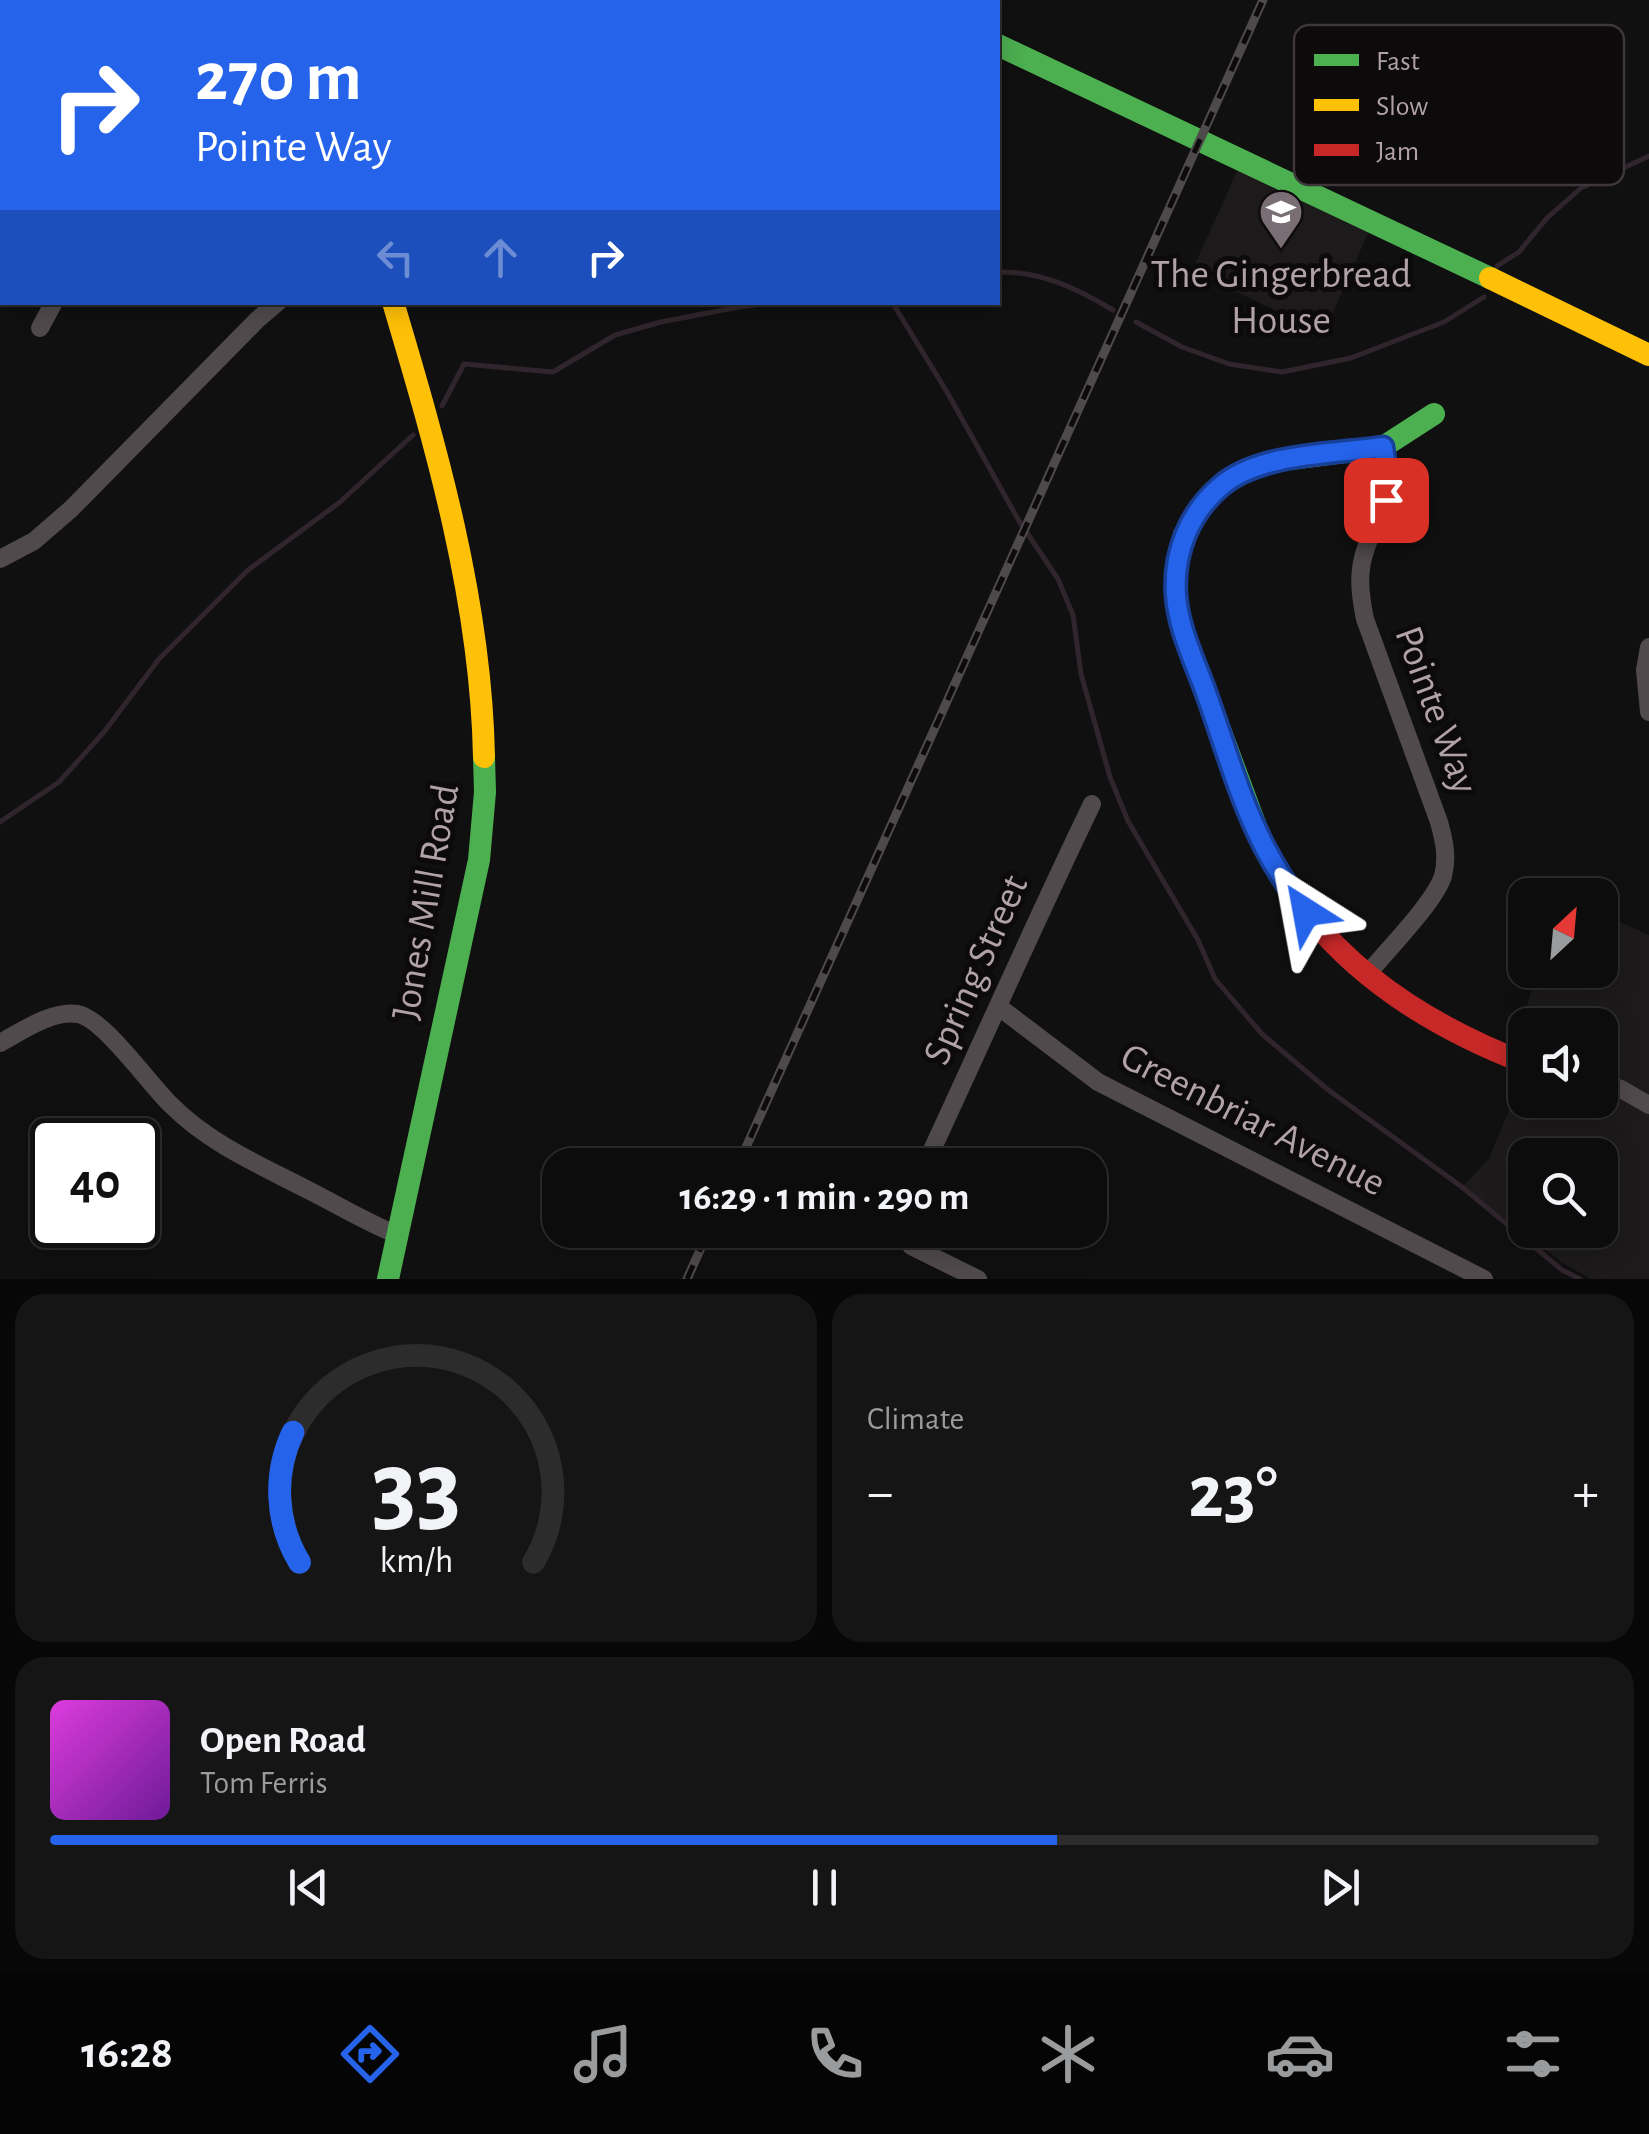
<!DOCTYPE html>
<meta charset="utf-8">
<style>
:root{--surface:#0c0c0c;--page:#151515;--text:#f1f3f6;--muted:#9a9b9d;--line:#2c2c2d;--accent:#2563eb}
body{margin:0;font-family:"Alegreya Sans",sans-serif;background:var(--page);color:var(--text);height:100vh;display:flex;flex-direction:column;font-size:38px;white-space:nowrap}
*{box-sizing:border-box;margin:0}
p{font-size:32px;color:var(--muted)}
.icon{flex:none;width:55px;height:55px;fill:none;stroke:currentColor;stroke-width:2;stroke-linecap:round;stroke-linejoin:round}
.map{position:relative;height:1279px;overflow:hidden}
.sheet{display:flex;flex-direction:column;gap:15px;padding:15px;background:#070707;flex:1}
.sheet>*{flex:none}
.guide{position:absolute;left:0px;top:0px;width:1000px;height:305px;box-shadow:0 5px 25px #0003,0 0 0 2px var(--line);background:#2563eb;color:#fff;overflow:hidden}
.needle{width:65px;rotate:26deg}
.fabs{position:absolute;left:1508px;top:878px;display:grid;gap:20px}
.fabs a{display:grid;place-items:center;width:110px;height:110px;border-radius:20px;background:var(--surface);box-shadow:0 5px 25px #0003,0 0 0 2px var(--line);font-size:50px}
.speed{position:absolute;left:30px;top:1118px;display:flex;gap:20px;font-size:50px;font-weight:700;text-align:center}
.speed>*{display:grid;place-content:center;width:130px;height:130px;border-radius:50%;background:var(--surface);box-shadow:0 5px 25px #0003,0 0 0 2px var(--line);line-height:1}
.speed .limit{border:5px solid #111;border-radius:15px;background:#fff;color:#111}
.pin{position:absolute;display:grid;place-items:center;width:85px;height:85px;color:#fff;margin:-42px;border-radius:20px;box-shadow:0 5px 15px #0006}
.me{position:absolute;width:110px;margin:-55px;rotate:326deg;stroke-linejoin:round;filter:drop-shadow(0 0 8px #0008)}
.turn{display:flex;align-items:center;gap:35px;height:210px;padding:0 30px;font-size:45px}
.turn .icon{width:130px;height:130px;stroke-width:2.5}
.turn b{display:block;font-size:70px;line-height:85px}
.lanes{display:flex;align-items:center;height:95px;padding:0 30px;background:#0003;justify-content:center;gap:50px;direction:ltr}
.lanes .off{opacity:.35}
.big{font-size:75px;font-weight:600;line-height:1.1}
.sheet .tile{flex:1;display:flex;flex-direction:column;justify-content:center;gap:15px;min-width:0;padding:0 35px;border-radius:30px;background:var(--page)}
.sheet .dial{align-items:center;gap:0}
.dial svg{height:260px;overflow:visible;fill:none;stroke:var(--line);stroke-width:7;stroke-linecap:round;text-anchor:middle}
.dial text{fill:var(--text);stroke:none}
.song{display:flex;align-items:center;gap:30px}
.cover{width:120px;height:120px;border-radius:15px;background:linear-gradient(135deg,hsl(300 70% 55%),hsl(280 70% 35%))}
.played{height:10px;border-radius:5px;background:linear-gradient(90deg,var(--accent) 65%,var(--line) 65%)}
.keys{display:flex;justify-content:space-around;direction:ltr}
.heat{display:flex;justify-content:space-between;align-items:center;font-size:55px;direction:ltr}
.sheet .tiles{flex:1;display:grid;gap:15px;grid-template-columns:1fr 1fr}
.tile:last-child{grid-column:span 2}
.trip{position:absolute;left:542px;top:1148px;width:565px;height:100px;border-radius:30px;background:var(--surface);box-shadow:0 5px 25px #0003,0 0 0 2px var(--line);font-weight:600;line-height:100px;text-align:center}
.menu{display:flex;height:160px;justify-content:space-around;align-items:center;background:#050505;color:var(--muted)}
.menu .icon{width:70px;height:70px}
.menu .selected{color:var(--accent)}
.menu b{font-size:45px;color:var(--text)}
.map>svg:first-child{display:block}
.built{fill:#1d1a1b;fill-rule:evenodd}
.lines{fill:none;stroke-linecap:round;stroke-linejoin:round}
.stream{stroke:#30252c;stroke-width:5}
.street{stroke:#504a4c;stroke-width:18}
.fast{stroke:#4caf50;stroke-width:22}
.slow{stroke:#ffc107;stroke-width:22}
.jam{stroke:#c62828;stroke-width:22}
.rail-casing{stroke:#4e4a4c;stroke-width:9}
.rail{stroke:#0c0a0b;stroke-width:5;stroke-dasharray:15;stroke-linecap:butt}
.route-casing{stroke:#184099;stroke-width:25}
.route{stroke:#2563eb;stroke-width:18}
.labels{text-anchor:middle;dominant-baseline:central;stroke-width:10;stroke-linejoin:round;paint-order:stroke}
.poi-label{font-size:40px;fill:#b1a1a8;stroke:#0c0a0b}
.street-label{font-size:40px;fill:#b1a1a8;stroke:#0c0a0b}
.key{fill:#0c0a0b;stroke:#3e373a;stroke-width:2.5}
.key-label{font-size:28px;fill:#b1a1a8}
</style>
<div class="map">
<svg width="1649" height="1279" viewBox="0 0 1649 1279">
<rect width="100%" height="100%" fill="#101010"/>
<g class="built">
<polygon points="1238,169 1370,229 1324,333 1192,271"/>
<path d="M1600,913L1649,935V1279H1591L1566,1265L1462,1187L1488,1160L1525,1072V1100H1600V1025H1525V1038L1523,1021L1537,970H1600ZM1525,1155H1600V1230H1525Z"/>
</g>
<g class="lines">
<g class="stream">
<polyline points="1497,266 1519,252 1547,218 1581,188 1649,156"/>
<path d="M998,272C1041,271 1076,288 1113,310"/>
<polyline points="892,302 947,392 1019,521 1058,579 1073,615 1081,674 1110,777 1128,821 1198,940 1215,979 1262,1034 1327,1089 1462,1187 1562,1270 1580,1279"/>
<polyline points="1136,322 1182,347 1229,364 1282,372 1351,358 1444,322 1484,297"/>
<polyline points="442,406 464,364 553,372 615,335 661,322 739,307 778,302"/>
<polyline points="0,822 59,782 104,732 159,659 248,570 340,502 413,435"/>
</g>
<g class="street">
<polyline points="249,0 250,2"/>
<polyline points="915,0 920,2"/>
<polyline points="233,2 234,0"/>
<polyline points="949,2 950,0"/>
<polyline points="40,328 54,302"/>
<polyline points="0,559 34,541 71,509 257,320 278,302"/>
<polyline points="1649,647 1645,670 1649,712"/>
<path d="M1367,975C1386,951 1435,902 1443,876C1448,857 1444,840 1439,822L1365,619C1360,594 1357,572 1366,548C1372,530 1383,513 1386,495C1389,479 1385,463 1383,447"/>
<polyline points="999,1007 1098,1082 1484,1279"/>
<path d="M0,1043C22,1031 52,1010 78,1014C104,1019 150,1085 171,1105C210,1144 260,1165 308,1190C338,1205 367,1223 398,1235"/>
<polyline points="1600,1082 1621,1089 1649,1105"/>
<path d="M925,1165C981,1045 1034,924 1092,804"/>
<polyline points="904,1230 911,1246 978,1279"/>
</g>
<g class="fast">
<polyline points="998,45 1490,278"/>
<polyline points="1260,837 1183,630 1175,597 1176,567 1184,535 1195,515 1222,484 1245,470 1267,462 1383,447 1434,414"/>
<polyline points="388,1279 479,860 485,792 484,757"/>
</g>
<g class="slow">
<polyline points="1490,278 1649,355"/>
<path d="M393,302C437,450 481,601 484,757"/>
</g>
<path class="jam" d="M1260,837C1313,951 1411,1019 1525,1063"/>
<defs>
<g id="rail">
<polyline points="738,1165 1263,0"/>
<polyline points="687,1279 709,1230"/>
</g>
</defs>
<use href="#rail" class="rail-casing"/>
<use href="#rail" class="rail"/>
</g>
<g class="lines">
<defs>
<path id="route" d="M1306,912C1291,892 1277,871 1265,848C1239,798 1224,742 1205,690C1194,660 1178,627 1176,595C1173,553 1189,513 1221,486C1259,453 1334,454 1383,447L1388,480L1386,500"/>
</defs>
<use href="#route" class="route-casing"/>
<use href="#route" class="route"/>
</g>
<defs>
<symbol id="school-pin" viewBox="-11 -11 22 30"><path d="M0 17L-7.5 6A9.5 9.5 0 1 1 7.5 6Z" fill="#796e73" stroke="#0c0a0b"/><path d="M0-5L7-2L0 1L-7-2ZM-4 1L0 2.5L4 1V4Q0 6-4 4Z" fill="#fff"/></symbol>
</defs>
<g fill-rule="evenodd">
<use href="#school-pin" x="1256" y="187" width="50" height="68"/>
</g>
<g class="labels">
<g class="poi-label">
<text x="1281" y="275">The Gingerbread<tspan x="1281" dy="46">House</tspan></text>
</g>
<g class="street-label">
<text transform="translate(1436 710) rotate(70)">Pointe Way</text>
<text transform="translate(426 902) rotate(-80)">Jones Mill Road</text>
<text transform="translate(976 970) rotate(-66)">Spring Street</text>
<text transform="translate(1253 1120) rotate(27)">Greenbriar Avenue</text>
</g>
</g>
<rect x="1294" y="25" width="330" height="160" rx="15" class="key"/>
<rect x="1314" y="54" width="45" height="12" fill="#4caf50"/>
<rect x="1314" y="99" width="45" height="12" fill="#ffc107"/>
<rect x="1314" y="144" width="45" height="12" fill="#c62828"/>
<g class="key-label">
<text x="1376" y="70">Fast</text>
<text x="1376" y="115">Slow</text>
<text x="1376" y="160">Jam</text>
</g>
</svg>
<div class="fabs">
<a><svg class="needle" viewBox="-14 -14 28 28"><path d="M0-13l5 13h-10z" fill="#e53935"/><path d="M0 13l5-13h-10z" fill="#9a9b9d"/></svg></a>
<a><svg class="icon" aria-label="sound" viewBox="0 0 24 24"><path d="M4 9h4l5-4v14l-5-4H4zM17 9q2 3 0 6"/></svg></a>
<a><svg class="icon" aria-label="search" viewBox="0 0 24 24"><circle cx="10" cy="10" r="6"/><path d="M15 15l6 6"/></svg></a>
</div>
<div class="speed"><div class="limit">40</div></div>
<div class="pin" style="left:1386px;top:500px;background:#d93025"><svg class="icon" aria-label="arrive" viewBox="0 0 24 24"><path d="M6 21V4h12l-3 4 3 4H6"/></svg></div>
<svg class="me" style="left:1306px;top:912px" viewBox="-20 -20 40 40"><path d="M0-17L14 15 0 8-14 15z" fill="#2563eb" stroke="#fff" stroke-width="4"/></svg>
<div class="trip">16:29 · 1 min · 290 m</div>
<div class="guide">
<div class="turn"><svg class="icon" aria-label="right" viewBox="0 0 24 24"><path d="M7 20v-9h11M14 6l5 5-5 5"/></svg><div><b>270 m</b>Pointe Way</div></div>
<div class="lanes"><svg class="icon off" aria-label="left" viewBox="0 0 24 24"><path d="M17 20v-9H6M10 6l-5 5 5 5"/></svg><svg class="icon off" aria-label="ahead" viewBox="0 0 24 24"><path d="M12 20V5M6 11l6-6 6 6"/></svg><svg class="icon" aria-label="right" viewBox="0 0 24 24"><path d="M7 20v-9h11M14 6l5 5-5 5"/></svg></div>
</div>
</div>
<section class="sheet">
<div class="tiles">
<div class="tile dial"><svg viewBox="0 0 100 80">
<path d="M14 69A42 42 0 1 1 86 69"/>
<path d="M14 69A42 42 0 0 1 12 29" stroke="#2563eb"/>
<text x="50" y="56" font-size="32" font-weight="700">33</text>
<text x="50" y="72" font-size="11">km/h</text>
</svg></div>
<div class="tile"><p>Climate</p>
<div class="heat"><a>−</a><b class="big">23°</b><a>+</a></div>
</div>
<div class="tile">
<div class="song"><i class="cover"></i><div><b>Open Road</b><p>Tom Ferris</p></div></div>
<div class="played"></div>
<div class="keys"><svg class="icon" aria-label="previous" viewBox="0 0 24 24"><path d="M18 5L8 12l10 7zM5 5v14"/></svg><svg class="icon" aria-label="pause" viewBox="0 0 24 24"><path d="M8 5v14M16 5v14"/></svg><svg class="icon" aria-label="next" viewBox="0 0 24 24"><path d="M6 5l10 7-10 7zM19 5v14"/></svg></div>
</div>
</div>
</section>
<nav class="menu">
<b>16:28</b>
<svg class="icon selected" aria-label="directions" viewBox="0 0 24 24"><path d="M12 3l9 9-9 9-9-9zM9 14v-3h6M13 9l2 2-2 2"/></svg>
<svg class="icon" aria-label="music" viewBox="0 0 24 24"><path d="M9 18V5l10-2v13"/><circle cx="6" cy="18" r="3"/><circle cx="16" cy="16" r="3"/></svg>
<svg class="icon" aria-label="phone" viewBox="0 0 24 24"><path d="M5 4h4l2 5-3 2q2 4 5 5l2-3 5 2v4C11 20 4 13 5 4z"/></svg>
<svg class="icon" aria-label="climate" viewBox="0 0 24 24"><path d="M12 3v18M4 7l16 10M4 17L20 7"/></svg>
<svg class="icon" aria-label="car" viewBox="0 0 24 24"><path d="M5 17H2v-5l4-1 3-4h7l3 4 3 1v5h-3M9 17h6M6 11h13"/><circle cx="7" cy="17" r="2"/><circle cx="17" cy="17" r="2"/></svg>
<svg class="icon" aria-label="filters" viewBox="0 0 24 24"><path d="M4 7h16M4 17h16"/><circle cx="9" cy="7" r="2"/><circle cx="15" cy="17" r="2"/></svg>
</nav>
